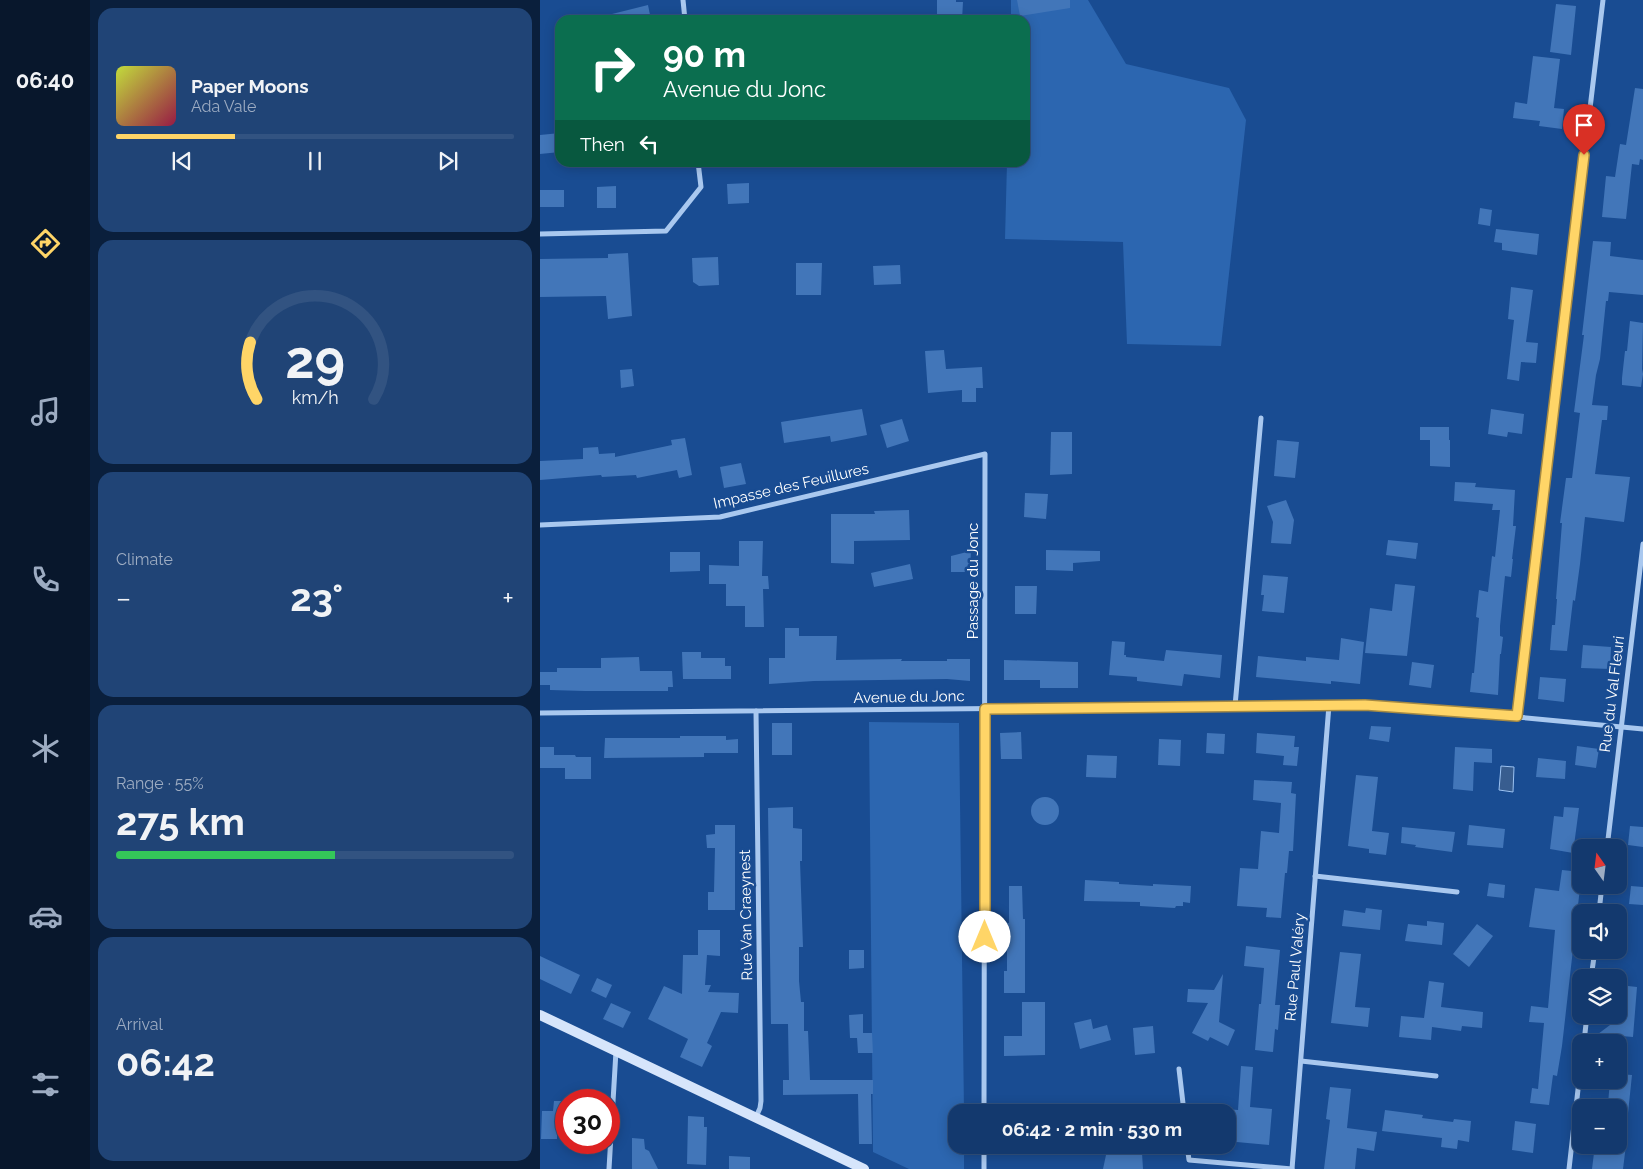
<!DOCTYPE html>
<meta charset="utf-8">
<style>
:root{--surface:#13396e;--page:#204476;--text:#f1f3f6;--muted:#9dacc2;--line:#325381;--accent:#ffd567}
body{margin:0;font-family:Raleway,sans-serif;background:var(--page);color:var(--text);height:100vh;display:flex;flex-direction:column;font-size:19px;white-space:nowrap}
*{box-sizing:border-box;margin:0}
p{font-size:16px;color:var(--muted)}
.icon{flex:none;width:28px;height:28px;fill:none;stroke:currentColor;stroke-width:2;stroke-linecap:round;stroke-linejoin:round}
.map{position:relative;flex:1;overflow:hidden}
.drawer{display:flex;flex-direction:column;gap:8px;padding:8px;background:#0a1f3c;width:450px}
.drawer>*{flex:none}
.hud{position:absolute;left:15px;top:15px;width:475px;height:152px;border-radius:15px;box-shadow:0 2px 12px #0003,0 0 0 1px var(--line);background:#0b6e4f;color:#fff;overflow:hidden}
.needle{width:32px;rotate:346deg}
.tools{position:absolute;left:1032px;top:839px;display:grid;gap:10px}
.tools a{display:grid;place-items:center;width:55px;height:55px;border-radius:10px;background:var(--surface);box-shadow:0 2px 12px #0003,0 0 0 1px var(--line);font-size:25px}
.speed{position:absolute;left:15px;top:1089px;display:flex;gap:10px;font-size:25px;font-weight:700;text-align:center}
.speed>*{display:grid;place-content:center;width:65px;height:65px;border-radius:50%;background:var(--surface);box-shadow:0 2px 12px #0003,0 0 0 1px var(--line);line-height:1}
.speed .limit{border:8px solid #d22;background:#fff;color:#111}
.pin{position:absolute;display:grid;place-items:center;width:42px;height:42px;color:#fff;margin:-51px -21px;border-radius:50% 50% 50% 0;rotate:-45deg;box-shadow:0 0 5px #0007}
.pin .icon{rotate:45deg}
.me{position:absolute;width:55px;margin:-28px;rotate:0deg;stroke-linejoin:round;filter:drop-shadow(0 0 4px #0008)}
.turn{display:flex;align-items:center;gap:18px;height:105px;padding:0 25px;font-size:22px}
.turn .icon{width:65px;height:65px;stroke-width:2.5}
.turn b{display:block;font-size:35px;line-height:42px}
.then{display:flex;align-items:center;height:48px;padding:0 25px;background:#0003;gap:10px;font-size:19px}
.big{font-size:38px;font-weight:700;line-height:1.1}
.drawer .widget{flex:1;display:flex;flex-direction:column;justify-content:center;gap:8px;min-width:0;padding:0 18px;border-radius:15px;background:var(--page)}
.drawer .dial{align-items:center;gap:0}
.dial svg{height:130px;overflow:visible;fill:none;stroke:var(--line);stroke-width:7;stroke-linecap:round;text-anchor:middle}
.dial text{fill:var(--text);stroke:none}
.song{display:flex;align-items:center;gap:15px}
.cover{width:60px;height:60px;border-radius:8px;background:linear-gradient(135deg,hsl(70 70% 55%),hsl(340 70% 35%))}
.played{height:5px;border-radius:2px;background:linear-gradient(90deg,var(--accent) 30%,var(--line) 30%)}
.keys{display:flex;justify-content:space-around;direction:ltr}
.heat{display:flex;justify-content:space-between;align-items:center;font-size:28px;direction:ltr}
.charge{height:8px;border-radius:4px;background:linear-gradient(90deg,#34c759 55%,var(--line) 0)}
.trip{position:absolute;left:408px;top:1104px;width:288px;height:50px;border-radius:15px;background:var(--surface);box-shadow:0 2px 12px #0003,0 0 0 1px var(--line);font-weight:700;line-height:50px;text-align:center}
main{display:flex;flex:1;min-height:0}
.menu{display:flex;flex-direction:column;width:90px;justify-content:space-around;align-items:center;background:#08172c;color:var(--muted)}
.menu .icon{width:35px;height:35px}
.menu .active{color:var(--accent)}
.menu b{font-size:22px;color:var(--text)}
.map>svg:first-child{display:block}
.green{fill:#2c66b0}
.water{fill:#385d8f;stroke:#9bc2f2}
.building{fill:#4276b9}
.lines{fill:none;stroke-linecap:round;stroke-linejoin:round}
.street{stroke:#a9c8ef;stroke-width:5}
.secondary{stroke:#d6e5fb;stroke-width:10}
.route-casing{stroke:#a68a43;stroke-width:12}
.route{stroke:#ffd567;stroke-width:9}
.labels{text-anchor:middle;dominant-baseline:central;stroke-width:5;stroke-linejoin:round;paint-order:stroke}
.street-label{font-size:15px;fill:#fff;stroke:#194c92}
</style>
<main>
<nav class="menu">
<b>06:40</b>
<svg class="icon active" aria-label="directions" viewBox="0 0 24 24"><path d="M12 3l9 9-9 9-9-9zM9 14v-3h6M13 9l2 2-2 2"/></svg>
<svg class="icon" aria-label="music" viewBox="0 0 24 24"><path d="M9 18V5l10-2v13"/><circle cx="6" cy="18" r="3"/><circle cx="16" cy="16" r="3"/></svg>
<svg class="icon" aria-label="phone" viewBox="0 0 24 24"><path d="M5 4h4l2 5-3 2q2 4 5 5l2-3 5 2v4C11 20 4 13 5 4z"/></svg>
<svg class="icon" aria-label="climate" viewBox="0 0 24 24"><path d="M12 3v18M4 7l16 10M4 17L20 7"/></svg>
<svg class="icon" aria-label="car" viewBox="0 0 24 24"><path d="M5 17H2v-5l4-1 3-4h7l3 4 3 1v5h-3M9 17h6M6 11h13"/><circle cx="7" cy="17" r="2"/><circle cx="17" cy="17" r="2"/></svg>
<svg class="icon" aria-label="filters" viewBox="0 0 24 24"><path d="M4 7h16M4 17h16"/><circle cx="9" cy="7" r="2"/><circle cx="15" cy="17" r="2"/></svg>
</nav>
<section class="drawer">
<div class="widget">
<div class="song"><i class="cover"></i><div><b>Paper Moons</b><p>Ada Vale</p></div></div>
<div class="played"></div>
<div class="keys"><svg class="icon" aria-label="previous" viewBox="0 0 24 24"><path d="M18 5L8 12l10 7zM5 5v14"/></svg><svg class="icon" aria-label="pause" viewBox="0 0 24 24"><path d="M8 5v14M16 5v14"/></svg><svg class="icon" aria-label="next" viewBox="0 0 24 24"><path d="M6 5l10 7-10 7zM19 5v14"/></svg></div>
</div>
<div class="widget dial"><svg viewBox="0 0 100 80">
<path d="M14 69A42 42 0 1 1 86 69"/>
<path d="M14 69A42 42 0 0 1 10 34" stroke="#ffd567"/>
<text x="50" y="56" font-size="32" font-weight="700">29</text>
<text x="50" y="72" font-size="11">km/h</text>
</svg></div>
<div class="widget"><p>Climate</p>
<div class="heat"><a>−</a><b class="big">23°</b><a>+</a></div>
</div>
<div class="widget"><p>Range · 55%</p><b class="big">275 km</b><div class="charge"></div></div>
<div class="widget"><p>Arrival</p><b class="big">06:42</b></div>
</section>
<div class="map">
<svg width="1103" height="1169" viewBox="0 0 1103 1169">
<rect width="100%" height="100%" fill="#194c92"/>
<g class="green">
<polygon points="471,0 548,0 586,64 689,88 706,120 681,346 587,344 583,242 465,239 467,163 485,162 485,20 471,20"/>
<polygon points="329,722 419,723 424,1112 416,1112 416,1145 424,1145 424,1169 369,1169 333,1152"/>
</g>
<polygon class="water" points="961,766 974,767 973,792 959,790"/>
<g class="building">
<polygon points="397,0 416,0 416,2 423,2 422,20 397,20"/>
<polygon points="477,0 530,0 530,8 480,16"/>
<polygon points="1016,4 1036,6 1031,55 1010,52"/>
<polygon points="108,5 111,20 69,20 68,15"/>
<polygon points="993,56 1020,59 1014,108 1024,109 1022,129 999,126 1000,121 973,118 975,102 987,104"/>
<polygon points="1095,88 1103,89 1103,160 1100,159 1099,165 1092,164 1086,219 1062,217 1066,176 1075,177 1080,144 1086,145"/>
<polygon points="20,133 20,152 0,154 0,135"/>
<polygon points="209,183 209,203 188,204 187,184"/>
<polygon points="76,186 76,208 57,208 57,187"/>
<rect x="0" y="190" width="24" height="17"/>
<polygon points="940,208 952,210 950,226 938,224"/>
<polygon points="956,229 999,234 997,255 962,250 962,243 954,242"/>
<polygon points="1053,241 1071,242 1070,256 1103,260 1103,295 1069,292 1068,301 1066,301 1060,359 1056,375 1052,405 1068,406 1067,420 1062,420 1055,474 1090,477 1084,522 1045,517 1040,564 1035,601 1033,600 1027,651 1010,650 1012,625 1015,625 1017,599 1016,599 1022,523 1020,523 1026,478 1032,478 1040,413 1034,412 1044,335 1042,335"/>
<polygon points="88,253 92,316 68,319 66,296 0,297 0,259 68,258 68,254"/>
<polygon points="178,257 179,285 159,286 153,282 152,258"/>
<polygon points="256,263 282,263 281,295 256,295"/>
<polygon points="360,265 361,284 334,285 333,266"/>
<polygon points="971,287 993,290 986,342 998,343 996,363 981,362 979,381 967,379 974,320 968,319"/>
<polygon points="1090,321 1103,323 1102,369 1103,374 1101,387 1082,385 1082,378 1085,351 1087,351"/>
<polygon points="404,350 406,369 442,367 443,388 436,388 436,402 422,402 422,390 388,393 385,351"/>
<polygon points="92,369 94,386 81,388 80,370"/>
<polygon points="322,409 327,435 291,442 290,436 244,443 241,422"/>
<polygon points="951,409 984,414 982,434 968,432 967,437 948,434"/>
<polygon points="362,419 369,441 347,448 340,425"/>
<polygon points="880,427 909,427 909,440 910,440 910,467 890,466 890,440 880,440"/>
<polygon points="511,432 532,432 532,474 510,475"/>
<polygon points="145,438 152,475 139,478 137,470 97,478 96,475 62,477 61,475 0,480 0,461 43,459 43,448 58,447 59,454 75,453 75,457 132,445 131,440"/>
<polygon points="737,440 759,442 755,478 734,476"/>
<polygon points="201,463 206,484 184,488 180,467"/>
<polygon points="915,482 936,483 935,487 975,490 973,526 976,526 972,559 973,559 971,577 965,576 960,626 960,636 963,637 961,654 960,654 958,695 930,692 932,673 934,673 939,618 936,617 939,590 948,592 952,556 955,557 960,510 952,510 953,504 914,501"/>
<polygon points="485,493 508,494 506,519 484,517"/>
<polygon points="746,500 754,520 751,544 731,543 733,522 727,506"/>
<polygon points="369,510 370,540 314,541 314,564 291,563 291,514 335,514 334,511"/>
<polygon points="848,540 878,543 876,559 846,555"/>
<polygon points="199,541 223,541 222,576 228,576 229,589 223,589 224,627 205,627 205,606 186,606 186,584 169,584 169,565 199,566"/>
<polygon points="506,550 560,551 560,561 533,563 533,571 506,570"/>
<polygon points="431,551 430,572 411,572 411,556"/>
<polygon points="130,552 160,552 160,571 130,572"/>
<polygon points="370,564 373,579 334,587 331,573"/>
<polygon points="723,575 748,577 744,613 722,611 724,595 721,595"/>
<polygon points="855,584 875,586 867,656 825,653 830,608 852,611"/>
<polygon points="475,586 497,586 496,614 475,614"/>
<polygon points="245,628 259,628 259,636 297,636 296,660 362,659 361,661 407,661 407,659 430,659 430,681 407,679 274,681 229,684 229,658 245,658"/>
<polygon points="801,638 824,642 820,684 791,681 791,684 716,677 718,656 766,661 766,657 799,660"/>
<polygon points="572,641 585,642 584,655 586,655 586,657 624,661 626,650 682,655 680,678 644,674 642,686 597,681 597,677 569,675"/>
<polygon points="1043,645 1071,647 1070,669 1041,668"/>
<polygon points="142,652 161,652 161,658 185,658 185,666 191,666 191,679 143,679"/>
<polygon points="99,657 100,671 132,671 133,687 128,687 128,691 45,691 10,690 10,685 0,685 0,672 17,672 17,668 61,668 61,658"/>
<polygon points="464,660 538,662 538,688 500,688 500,680 464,680"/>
<polygon points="872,662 894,665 891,688 869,685"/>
<polygon points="1000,677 1026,679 1024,702 998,699"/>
<rect x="232" y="723" width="20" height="32"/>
<polygon points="831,726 851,727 849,742 829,739"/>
<polygon points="481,732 482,759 461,759 460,733"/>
<polygon points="667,733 685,734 684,754 666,753"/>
<polygon points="717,733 755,736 754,747 759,747 757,766 743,765 744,756 716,753"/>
<polygon points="140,736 186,736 186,740 198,739 198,753 164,753 164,757 64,758 65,738 140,738"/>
<polygon points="619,739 641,740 640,766 618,765"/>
<polygon points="1037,746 1059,749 1056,768 1035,765"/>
<polygon points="0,747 14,747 14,755 35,755 36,757 51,757 51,779 25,779 25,768 0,768"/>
<polygon points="915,747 952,749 952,763 934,762 933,791 913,789"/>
<polygon points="547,755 577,756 576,778 546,777"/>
<polygon points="998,758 1026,761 1025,779 996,777"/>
<polygon points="816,775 838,777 832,831 849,833 846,855 829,853 829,849 808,846"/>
<polygon points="714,780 752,782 751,793 756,794 753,851 749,851 747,873 745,873 741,918 726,917 727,908 697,906 700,868 718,869 721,831 739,833 741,803 713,800"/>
<circle cx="505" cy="811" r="14"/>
<polygon points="253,807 253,828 262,829 262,861 260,861 263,947 259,947 259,981 261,1002 264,1002 264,1031 268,1031 270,1080 333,1080 333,1094 331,1094 332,1144 319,1144 318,1094 243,1095 243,1080 249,1080 248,1024 231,1024 228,808"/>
<polygon points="1024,807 1039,808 1033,853 1010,849 1014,816 1023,817"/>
<polygon points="175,825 195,825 195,910 168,910 168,892 174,892 175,848 167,848 166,835 175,834"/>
<polygon points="929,825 965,829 963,848 927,845"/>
<polygon points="1090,826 1103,827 1103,847 1088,845"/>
<polygon points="862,827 915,832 912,852 875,847 876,845 861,843"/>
<polygon points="1022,870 1041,872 1041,879 1022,1046 1017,1076 1013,1075 1009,1105 990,1103 992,1088 998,1089 1004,1023 989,1022 991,1006 1008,1008 1015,930 989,927 995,888 1019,891"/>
<polygon points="545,880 579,882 579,884 613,886 613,884 651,886 650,903 643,902 643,906 636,906 635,908 600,906 600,902 544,901"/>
<polygon points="949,883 965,885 964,898 947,896"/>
<polygon points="469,886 482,886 483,919 485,919 485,993 464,993 464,971 467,971 467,945 464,945 464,923 469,923"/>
<polygon points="1091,886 1103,887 1103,905 1089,904"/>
<polygon points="826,908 842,910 840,930 802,926 804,910 825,913"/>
<polygon points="887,921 904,923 902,945 865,941 868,924 887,926"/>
<polygon points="937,924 953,936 929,967 913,954"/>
<polygon points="158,930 180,930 180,956 167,955 165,985 171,985 168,992 199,993 198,1013 181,1012 167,1043 172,1046 162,1067 140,1057 148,1039 108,1019 124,986 142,994 143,955 160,955 158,955"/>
<polygon points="706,946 740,950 735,1005 740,1005 738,1030 735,1029 733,1052 715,1050 719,1004 721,1004 724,968 704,966"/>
<polygon points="309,950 324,950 324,968 309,969"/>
<polygon points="800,952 821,954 815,1007 830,1008 828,1027 791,1023"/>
<polygon points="0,956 40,975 31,994 0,979"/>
<polygon points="683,974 679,1022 695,1030 688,1046 670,1037 668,1041 652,1033 668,1003 647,1002 648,989 674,990"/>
<polygon points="57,978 72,985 66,998 51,991"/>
<polygon points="889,981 904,983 901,1007 943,1012 942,1028 922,1026 921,1031 892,1027 891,1040 859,1037 861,1016 884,1018"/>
<polygon points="1079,985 1097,987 1093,1037 1058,1034 1074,1022 1075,1015 1079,1015"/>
<polygon points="482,1002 505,1002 505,1055 464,1056 464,1036 482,1036"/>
<polygon points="71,1003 91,1012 83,1028 63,1019"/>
<polygon points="323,1014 323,1033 332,1033 333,1053 318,1053 317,1038 310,1038 309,1015"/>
<polygon points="551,1019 553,1029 567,1025 571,1040 540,1049 534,1023"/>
<polygon points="613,1026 615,1053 595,1055 593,1028"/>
<polygon points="701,1066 713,1067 710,1107 732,1109 729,1145 686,1141 686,1109 698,1110"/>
<polygon points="1079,1074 1092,1075 1088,1113 1079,1113 1079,1105 1068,1104 1070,1080 1079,1080"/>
<polygon points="790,1087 811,1089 807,1128 837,1132 834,1151 817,1148 815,1169 784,1169 790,1120 786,1119"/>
<polygon points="14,1101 26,1101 26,1119 22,1119 21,1133 17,1133 17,1139 1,1139 2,1111 13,1111"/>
<polygon points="845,1110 883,1115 882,1118 913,1122 914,1119 931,1121 929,1142 918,1140 917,1149 901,1147 902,1138 842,1131"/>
<polygon points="148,1116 164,1117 164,1127 167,1127 166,1165 147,1164"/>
<polygon points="975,1121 996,1124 993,1153 972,1150"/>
<polygon points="92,1138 104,1139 105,1149 109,1151 118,1169 92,1169"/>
<polygon points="1055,1145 1086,1145 1083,1169 1052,1169"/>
<polygon points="602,1153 603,1169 563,1169 566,1155"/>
<polygon points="189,1156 210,1157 210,1169 189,1169"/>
</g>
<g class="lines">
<g class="street">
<polyline points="143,0 145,20"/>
<polyline points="0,234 126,231 161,187 158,162"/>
<polyline points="0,525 180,517 445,454 444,1112"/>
<polyline points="695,706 721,418"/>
<polyline points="0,713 825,705 977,717 1103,729"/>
<polyline points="977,717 1063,0"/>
<polyline points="1067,848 1103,544"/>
<polyline points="775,876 917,892"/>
<polyline points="1059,912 1062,885"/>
<polyline points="1051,978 1055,950"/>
<polyline points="1044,1042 1047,1015"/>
<polyline points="761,1061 896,1076"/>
<polyline points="639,1069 644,1112"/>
<polyline points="216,1117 220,1108 221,1101 216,711"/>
<polyline points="647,1145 649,1160 752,1169"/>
<polyline points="69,1169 76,1051"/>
<polyline points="444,1169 444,1145"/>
<polyline points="752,1169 789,705"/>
<polyline points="1029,1169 1041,1063"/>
</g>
<polyline class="secondary" points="0,1015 324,1169"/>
</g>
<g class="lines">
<defs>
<polyline id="route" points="445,937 445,709 825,705 977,716 1044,155"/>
</defs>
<use href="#route" class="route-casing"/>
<use href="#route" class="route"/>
</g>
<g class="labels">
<g class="street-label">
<text transform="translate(251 486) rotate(-13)">Impasse des Feuillures</text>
<text transform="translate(433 581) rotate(-90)">Passage du Jonc</text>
<text transform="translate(1072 694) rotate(-83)">Rue du Val Fleuri</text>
<text transform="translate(369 697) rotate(-1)">Avenue du Jonc</text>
<text transform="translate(206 915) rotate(-91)">Rue Van Craeynest</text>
<text transform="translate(755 967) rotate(-85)">Rue Paul Valéry</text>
</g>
</g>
</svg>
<div class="tools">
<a><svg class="needle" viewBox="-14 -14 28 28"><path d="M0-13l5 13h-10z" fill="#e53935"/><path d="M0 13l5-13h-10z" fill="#9dacc2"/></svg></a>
<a><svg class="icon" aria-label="sound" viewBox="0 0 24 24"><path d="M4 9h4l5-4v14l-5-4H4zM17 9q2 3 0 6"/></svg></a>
<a><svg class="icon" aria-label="layers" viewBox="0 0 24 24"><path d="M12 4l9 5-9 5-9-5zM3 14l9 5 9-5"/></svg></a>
<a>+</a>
<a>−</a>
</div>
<div class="speed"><div class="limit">30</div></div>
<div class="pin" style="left:1044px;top:155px;background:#d93025"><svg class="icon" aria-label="arrive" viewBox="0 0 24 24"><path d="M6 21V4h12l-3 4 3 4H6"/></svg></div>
<svg class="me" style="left:445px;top:937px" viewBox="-20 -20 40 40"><circle r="19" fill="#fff"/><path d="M0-13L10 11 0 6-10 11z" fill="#ffd567"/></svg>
<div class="trip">06:42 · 2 min · 530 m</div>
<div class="hud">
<div class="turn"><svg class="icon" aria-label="right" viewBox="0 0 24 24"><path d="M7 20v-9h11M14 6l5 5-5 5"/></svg><div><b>90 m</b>Avenue du Jonc</div></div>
<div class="then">Then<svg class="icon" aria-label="left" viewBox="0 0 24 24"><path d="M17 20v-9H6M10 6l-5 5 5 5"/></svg></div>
</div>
</div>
</main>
